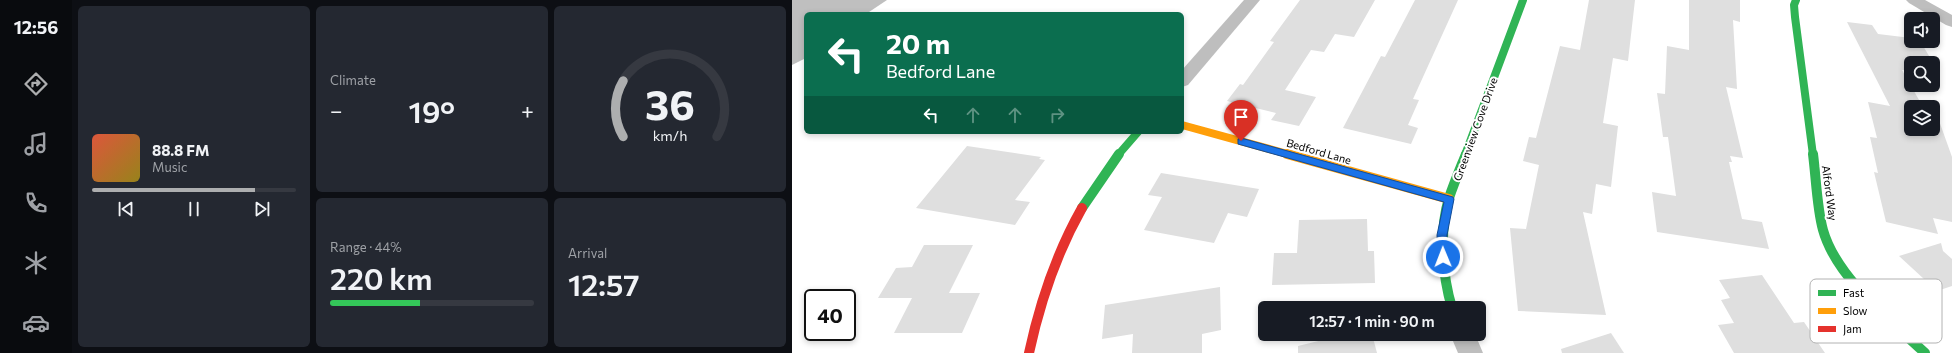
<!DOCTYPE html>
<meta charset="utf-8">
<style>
:root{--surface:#171b24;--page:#242831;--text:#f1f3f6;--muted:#9ea1a6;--line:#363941;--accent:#adaeaf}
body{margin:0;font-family:Commissioner,sans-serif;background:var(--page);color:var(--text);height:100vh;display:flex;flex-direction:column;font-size:15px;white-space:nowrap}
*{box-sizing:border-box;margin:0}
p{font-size:13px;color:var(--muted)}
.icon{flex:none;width:22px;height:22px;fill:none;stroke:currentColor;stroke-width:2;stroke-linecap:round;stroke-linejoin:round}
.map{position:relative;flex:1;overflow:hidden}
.side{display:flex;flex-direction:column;gap:6px;padding:6px;background:#0d0f14;width:720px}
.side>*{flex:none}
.hud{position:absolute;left:12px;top:12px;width:380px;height:122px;border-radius:6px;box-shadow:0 2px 6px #0003;background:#0b6e4f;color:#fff;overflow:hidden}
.controls{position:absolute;left:1112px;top:12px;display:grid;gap:8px}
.controls a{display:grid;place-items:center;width:36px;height:36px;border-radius:6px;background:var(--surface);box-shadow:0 2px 6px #0003;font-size:20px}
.speed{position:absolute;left:12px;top:289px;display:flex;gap:8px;font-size:20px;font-weight:700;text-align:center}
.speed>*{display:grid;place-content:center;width:52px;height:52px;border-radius:50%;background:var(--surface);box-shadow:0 2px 6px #0003;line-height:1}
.speed .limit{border:2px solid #111;border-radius:6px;background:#fff;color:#111}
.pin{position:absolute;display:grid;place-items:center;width:34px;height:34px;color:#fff;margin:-41px -17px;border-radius:50% 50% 50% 0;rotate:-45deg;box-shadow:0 0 4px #0007}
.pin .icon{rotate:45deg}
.me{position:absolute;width:44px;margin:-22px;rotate:359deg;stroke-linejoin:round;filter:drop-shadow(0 0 3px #0008)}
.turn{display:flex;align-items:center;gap:14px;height:84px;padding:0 16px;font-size:18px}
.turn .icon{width:52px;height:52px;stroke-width:2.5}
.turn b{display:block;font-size:28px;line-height:34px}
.lanes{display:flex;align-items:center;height:38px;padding:0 16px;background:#0003;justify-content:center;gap:20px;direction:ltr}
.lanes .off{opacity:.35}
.big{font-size:30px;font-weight:600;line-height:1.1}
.side .tile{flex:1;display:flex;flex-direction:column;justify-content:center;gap:6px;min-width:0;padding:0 14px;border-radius:6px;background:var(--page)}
.side .dial{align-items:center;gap:0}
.dial svg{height:104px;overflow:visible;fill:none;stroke:var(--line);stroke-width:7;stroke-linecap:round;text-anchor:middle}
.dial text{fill:var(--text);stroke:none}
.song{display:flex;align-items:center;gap:12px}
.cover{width:48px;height:48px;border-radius:6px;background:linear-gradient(135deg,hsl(10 70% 55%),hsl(50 70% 35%))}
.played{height:4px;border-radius:2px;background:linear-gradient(90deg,var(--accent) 80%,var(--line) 80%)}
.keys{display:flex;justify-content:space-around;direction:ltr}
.heat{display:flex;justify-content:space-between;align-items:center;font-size:22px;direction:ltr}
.charge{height:6px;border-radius:3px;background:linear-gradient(90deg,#34c759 44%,var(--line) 0)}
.side .tiles{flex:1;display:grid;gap:6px;grid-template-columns:repeat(3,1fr)}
.tile:first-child{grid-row:span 2}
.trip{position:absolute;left:466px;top:301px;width:228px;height:40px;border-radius:6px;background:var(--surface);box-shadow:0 2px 6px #0003;font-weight:600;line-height:40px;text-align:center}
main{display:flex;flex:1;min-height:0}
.tab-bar{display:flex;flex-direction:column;width:72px;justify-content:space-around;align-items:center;background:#090b0e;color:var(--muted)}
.tab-bar .icon{width:28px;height:28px}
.tab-bar .on{color:var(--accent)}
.tab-bar b{font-size:18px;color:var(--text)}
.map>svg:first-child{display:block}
.water{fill:#bfbfbf}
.building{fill:#dfdfdf}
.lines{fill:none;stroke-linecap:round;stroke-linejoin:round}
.street{fill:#bebebe;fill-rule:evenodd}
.fast-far1{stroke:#30b455;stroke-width:8}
.fast{stroke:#30b455;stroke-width:10}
.slow-far1{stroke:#ff9f0a;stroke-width:8}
.slow{stroke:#ff9f0a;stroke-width:10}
.jam{stroke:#e5322d;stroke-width:10}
.route{fill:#1a73e8;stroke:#114b97}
.labels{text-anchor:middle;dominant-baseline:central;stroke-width:4;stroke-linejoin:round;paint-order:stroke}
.street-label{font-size:11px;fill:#000;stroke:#fff}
.key{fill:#fff;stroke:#b2b2b2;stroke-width:1}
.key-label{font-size:11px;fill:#000}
</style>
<main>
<nav class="tab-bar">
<b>12:56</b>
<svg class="icon on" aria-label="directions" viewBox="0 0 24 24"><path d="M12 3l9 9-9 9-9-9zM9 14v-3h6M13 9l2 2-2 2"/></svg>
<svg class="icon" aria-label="music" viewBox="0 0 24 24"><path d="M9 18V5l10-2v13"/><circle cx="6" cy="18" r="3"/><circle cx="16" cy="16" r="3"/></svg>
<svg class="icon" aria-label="phone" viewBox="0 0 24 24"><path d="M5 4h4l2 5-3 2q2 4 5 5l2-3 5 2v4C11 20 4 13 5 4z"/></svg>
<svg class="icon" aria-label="climate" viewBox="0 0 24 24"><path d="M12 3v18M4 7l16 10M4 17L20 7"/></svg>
<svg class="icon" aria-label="car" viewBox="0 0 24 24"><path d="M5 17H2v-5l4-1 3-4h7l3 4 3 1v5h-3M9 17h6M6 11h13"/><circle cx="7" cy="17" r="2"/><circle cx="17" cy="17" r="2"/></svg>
</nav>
<section class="side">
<div class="tiles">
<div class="tile">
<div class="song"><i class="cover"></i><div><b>88.8 FM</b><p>Music</p></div></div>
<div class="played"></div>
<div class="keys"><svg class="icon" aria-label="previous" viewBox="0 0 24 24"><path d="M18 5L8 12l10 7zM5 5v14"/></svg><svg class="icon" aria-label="pause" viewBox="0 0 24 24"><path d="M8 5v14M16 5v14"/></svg><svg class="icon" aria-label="next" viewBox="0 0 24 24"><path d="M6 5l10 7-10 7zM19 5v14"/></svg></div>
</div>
<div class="tile"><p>Climate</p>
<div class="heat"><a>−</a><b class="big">19°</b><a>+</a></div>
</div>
<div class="tile dial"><svg viewBox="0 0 100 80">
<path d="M14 69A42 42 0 1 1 86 69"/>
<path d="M14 69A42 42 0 0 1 14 26" stroke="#adaeaf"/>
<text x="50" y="56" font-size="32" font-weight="700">36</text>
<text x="50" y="72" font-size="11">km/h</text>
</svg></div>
<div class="tile"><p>Range · 44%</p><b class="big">220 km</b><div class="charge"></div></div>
<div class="tile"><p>Arrival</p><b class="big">12:57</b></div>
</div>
</section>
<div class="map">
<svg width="1160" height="353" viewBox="0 0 1160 353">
<rect width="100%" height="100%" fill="#fff"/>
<polygon class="water" points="0,0 95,0 74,14 14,14 14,58 0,65"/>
<g class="building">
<polygon points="508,0 583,0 562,37 543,34 532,52 519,50 493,90 524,97 507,126 479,120 484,113 435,101 448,84 451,85 482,42 478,41"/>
<polygon points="623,0 666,0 621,99 627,100 616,125 626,128 619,144 551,128 589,56 593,57"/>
<polygon points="797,0 843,0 836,61 821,58 811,123 826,126 819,187 804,184 800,214 791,212 814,315 726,311 718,228 734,229 747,165 731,161 737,137 744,138 768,46 788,50"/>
<polygon points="897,0 948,0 948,22 941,20 945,89 934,87 951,158 938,156 940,162 937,162 950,219 970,222 977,249 865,232 860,192 884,196 876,137 871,137 865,93 873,94 875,46 897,50"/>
<polygon points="1055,22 1080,25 1086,34 1119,38 1119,41 1128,41 1148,74 1141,73 1141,63 1119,63 1119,70 1110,70 1131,107 1119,107 1119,129 1141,129 1141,114 1145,115 1160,157 1160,222 1141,218 1146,234 1094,222 1082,172 1086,173 1078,137 1085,138 1076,102 1098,106"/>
<polygon points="175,146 249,157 247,159 253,160 223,200 238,202 223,225 124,208"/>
<polygon points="369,173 467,189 455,217 436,213 422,243 352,230 370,197 356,195"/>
<polygon points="575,219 576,251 582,251 583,283 480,285 482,253 505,253 507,220"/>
<polygon points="1149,243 1151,251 1160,259 1160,286 1145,291 1107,256"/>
<polygon points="132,245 181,245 157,293 188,293 170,333 102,333 120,298 86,298 104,268 120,267"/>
<polygon points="970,275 1002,323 1012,322 1033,353 942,353 926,325 942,323 929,300 938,298 927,280"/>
<polygon points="428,287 429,330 410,334 410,353 340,353 341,334 310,339 313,305"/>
<polygon points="819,333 832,353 770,353 769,349"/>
<polygon points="555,334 580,334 585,353 506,353 506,346"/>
</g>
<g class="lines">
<g class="street">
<polygon points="452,0 468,0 396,85 390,87 390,70"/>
<polygon points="1114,0 1133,0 1160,15 1160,27 1154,25 1117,3"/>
<polygon points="658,334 683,334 691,353 666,353"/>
</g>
<g class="fast-far1">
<polyline points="1004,0 1002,5 1003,17 1021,155"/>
<polyline points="326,155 346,132"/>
<polyline points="673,155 731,0"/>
</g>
<g class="fast">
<path d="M1021,154C1024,177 1025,209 1031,230C1044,277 1098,320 1133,353"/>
<polyline points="290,208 327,154"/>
<path d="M660,308C650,274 647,232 657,198C662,183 668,169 674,154"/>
</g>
<polyline class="slow-far1" points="390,125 499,155"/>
<polyline class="slow" points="495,154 657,199"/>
<path class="jam" d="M237,353C248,302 264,254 290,208"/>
</g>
<polygon class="route" points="449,138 661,197 662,199 655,235 654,260 651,261 646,257 645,235 652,202 446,144 446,139"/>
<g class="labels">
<g class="street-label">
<text transform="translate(683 129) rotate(-70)">Greenview Cove Drive</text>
<text transform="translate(527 151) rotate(16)">Bedford Lane</text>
<text transform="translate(1038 193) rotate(82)">Alford Way</text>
</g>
</g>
<rect x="1018" y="279" width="132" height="64" rx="6" class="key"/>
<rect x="1026" y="290" width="18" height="6" fill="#30b455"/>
<rect x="1026" y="308" width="18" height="6" fill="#ff9f0a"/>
<rect x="1026" y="326" width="18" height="6" fill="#e5322d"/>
<g class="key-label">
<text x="1051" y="297">Fast</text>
<text x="1051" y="315">Slow</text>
<text x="1051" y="333">Jam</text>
</g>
</svg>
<div class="controls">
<a><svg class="icon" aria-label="sound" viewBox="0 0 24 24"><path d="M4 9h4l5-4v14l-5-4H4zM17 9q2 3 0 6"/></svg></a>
<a><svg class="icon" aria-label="search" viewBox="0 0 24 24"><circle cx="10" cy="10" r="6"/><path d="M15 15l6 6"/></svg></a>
<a><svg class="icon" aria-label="layers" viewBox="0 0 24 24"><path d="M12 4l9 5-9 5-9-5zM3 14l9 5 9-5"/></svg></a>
</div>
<div class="speed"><div class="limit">40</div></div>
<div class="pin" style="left:449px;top:141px;background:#d93025"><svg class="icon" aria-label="arrive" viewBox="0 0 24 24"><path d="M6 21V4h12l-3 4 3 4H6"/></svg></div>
<svg class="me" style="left:651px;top:257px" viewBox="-20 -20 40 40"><circle r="17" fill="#1a73e8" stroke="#fff" stroke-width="3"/><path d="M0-11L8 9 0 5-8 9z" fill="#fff"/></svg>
<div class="trip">12:57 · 1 min · 90 m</div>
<div class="hud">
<div class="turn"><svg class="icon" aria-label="left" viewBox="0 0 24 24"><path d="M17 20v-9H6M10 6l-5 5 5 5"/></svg><div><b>20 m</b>Bedford Lane</div></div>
<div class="lanes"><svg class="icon" aria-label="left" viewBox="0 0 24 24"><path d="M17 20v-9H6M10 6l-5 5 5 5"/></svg><svg class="icon off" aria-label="ahead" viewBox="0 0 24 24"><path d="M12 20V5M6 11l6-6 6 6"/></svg><svg class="icon off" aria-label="ahead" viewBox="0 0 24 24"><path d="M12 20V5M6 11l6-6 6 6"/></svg><svg class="icon off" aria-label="right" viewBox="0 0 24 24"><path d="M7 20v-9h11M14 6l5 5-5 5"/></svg></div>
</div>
</div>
</main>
